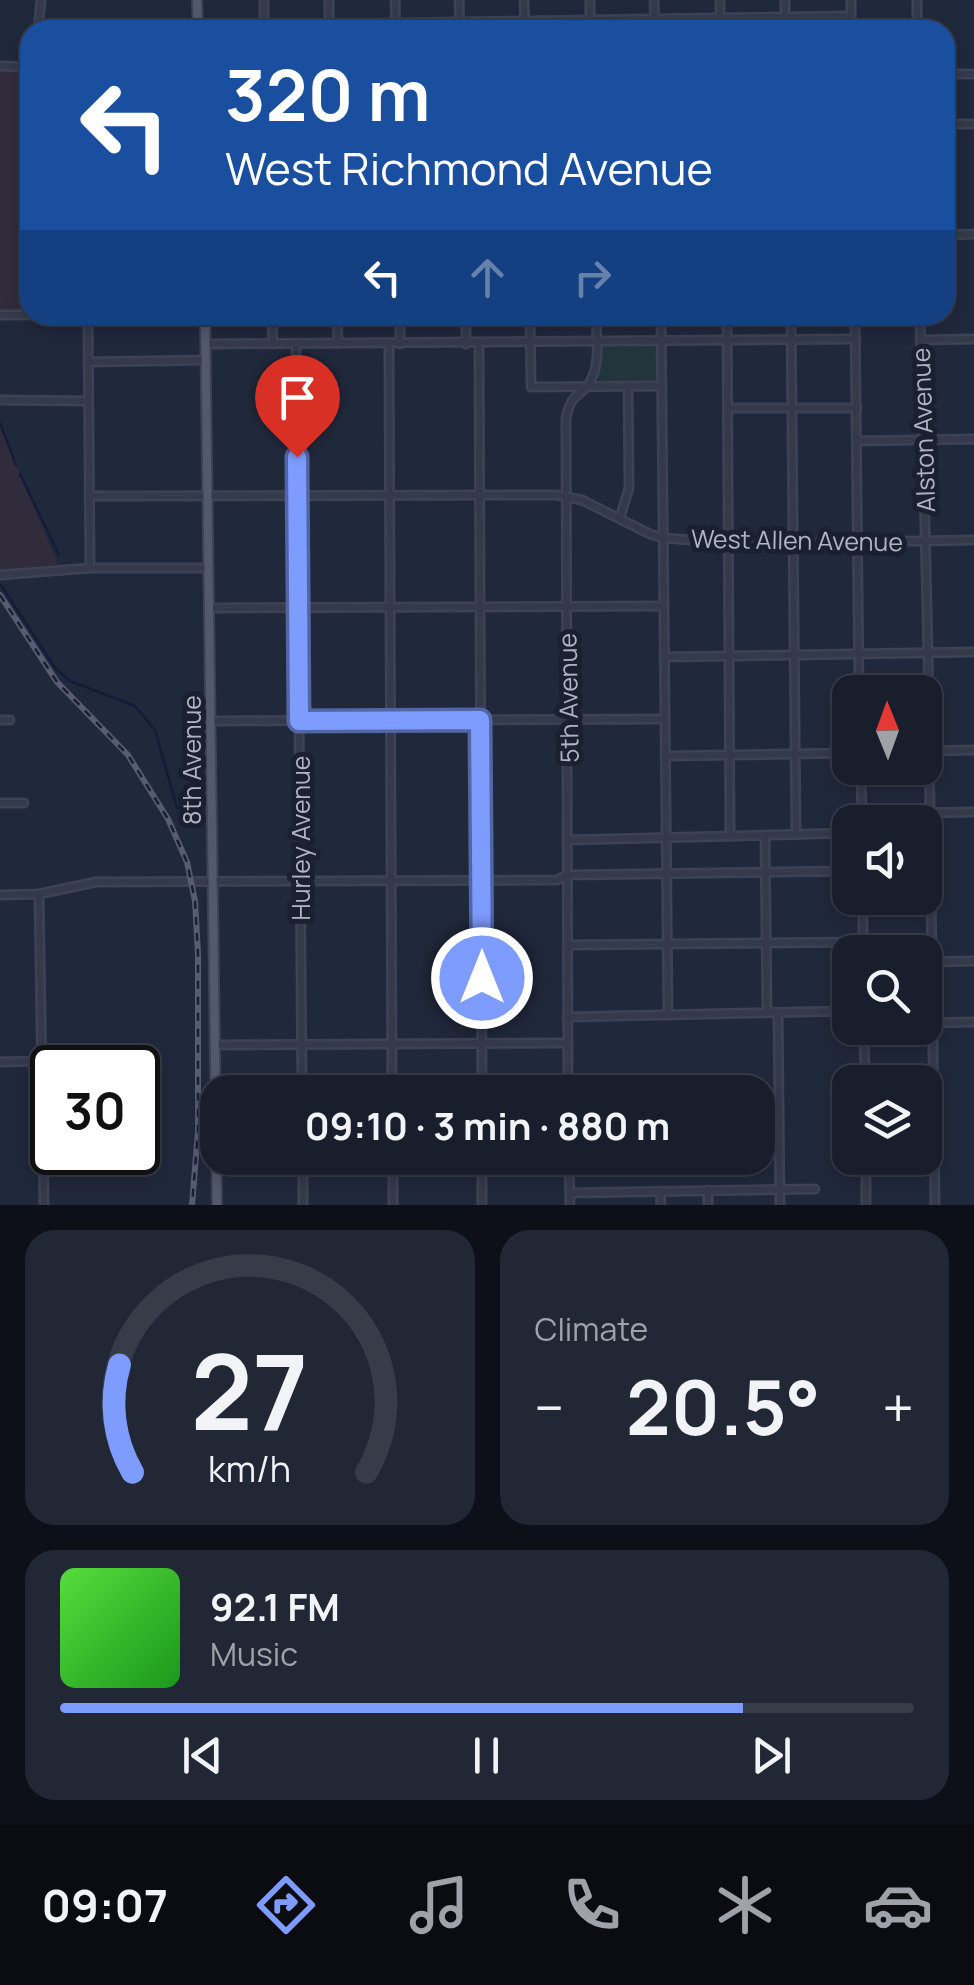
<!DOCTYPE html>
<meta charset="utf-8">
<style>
:root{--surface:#181e2c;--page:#212734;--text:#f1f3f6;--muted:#9fa2a9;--line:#363c48;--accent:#7e9cfe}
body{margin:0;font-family:Manrope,sans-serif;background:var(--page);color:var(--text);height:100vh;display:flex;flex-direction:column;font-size:38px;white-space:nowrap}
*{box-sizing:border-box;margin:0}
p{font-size:32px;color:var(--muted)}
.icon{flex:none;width:55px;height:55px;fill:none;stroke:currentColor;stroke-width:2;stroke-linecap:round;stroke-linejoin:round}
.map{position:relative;height:1205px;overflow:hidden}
.panel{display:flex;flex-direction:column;gap:25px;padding:25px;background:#0d1018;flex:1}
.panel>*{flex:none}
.hud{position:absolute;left:20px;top:20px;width:935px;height:305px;border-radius:30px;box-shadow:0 5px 15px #0003,0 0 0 2px var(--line);background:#1a4fa0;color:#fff;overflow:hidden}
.needle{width:65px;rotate:359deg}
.controls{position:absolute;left:832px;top:675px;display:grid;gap:20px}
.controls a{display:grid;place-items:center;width:110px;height:110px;border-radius:20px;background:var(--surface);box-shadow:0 5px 15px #0003,0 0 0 2px var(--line);font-size:50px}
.speed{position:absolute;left:30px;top:1045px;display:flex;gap:20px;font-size:50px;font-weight:700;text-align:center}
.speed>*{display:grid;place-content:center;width:130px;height:130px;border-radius:50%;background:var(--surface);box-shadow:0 5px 15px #0003,0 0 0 2px var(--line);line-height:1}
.speed .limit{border:5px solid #111;border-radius:15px;background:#fff;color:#111}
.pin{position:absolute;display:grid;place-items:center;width:85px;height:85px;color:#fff;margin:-102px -42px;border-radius:50% 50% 50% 0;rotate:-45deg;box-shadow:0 0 10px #0007}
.pin .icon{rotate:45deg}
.me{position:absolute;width:110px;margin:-55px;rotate:0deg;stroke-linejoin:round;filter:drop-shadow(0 0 8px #0008)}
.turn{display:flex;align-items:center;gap:35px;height:210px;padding:0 40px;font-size:45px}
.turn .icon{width:130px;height:130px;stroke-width:2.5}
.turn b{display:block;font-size:70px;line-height:85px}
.lanes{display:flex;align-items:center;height:95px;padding:0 40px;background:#0003;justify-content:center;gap:50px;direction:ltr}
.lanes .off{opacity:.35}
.big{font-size:75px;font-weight:700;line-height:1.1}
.panel .tile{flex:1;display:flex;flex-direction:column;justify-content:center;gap:15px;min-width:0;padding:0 35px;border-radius:30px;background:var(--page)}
.panel .dial{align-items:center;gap:0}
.dial svg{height:260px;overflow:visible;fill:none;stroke:var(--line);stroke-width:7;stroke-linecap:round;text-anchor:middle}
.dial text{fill:var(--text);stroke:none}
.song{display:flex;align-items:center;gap:30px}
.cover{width:120px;height:120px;border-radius:15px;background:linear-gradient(135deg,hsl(110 70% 55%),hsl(120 70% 35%))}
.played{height:10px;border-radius:5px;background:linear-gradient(90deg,var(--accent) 80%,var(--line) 80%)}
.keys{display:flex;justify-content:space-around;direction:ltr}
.heat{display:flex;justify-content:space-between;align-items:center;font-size:55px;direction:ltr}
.panel .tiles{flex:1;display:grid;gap:25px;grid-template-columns:1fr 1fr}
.tile:last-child{grid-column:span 2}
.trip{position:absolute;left:200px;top:1075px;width:575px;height:100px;border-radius:30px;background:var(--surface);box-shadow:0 5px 15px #0003,0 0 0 2px var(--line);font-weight:700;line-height:100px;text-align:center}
.tab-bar{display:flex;height:160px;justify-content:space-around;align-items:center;background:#0a0c12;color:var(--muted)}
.tab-bar .icon{width:70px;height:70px}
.tab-bar .selected{color:var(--accent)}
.tab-bar b{font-size:45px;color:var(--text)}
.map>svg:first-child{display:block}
.medical{fill:#312c3c}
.green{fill:#22353c}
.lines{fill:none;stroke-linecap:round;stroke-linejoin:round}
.stream{stroke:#131d39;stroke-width:2.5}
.minor-casing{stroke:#3d4354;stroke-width:11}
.major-casing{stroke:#3d4354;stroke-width:12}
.minor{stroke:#343a4b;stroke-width:6}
.major{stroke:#52596c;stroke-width:8}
.rail-casing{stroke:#565d73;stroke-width:6}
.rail{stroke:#1a2030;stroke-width:2.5;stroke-dasharray:8;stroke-linecap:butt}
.route-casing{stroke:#5265a5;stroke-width:25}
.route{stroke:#7e9cfe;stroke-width:18}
.labels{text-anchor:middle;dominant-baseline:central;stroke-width:10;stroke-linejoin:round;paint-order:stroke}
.street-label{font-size:25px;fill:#afb5c7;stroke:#1a2030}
</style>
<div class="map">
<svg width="974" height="1205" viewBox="0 0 974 1205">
<rect width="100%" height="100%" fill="#20283b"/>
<g class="medical">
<polygon points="0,69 30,70 30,310 0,310"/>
<polygon points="0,423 21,477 58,564 0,570"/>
</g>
<polygon class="green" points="657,343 657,382 599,383 598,344"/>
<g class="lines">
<g class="stream">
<polyline points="0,423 16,465"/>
<polyline points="20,474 59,555"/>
<polyline points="1,585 56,669 70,681 135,706 155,730 177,808"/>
</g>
<defs>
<g id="minor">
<polyline points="264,0 264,30"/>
<polyline points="329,0 329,30"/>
<polyline points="395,0 396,30"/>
<polyline points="459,0 460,30"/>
<polyline points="524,0 525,30"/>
<polyline points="590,0 590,30"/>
<polyline points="654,0 655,30"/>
<polyline points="720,0 720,30"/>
<polyline points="785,0 785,30"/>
<polyline points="851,0 851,30"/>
<polyline points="917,0 917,30"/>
<polyline points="264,25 851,16"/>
<polyline points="38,30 41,0"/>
<polyline points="0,66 30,67"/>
<polyline points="945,74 974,74"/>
<polyline points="945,124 974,124"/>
<polyline points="945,235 974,234"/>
<polyline points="0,315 30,315"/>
<polyline points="88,315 90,568"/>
<polyline points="272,315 273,344"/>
<polyline points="337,315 338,343"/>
<polyline points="400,315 400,344"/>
<polyline points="466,315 466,344"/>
<polyline points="530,315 531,387 662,386"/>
<polyline points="661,315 668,1015"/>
<polyline points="727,315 730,836"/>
<polyline points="791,315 796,834"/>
<polyline points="855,315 859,692"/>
<polyline points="920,315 928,653 935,1205"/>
<polyline points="920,340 974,339"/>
<polyline points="296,343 302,1092"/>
<polyline points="206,344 856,339"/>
<polyline points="389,344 392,1092"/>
<polyline points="479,344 482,1092"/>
<polyline points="88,362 206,360"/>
<polyline points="0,400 88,401"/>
<polyline points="728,408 857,408"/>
<polyline points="857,441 974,439"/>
<polyline points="89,496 556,495 582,500 650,534 663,538 746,544 974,540"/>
<polyline points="620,518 629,488 628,386"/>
<polyline points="0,575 90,568 209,568"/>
<polyline points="210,608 664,606"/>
<polyline points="664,657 974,652"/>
<polyline points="0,720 10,720"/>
<polyline points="211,721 665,719"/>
<polyline points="925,751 974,750"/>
<polyline points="665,756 850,753"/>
<polyline points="861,768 862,822"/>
<polyline points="0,803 24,803"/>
<polyline points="861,814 974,812"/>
<polyline points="765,835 767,1013"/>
<polyline points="568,840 850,833"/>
<polyline points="39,894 44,1205"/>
<polyline points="0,895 39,894 96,882 557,880 567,875 850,871"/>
<polyline points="863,898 863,952"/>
<polyline points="567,945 863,942"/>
<polyline points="925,962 974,961"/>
<polyline points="778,1013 780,1205"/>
<polyline points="567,1017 850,1011"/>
<polyline points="925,1023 974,1022"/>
<polyline points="864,1028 865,1082"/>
<polyline points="215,1045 567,1043"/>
<polyline points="0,1062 41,1061"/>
<path d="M568,1092L566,419C571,390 582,398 591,380C601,361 596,336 596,315"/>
<polyline points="303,1158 303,1205"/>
<polyline points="393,1158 393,1205"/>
<polyline points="482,1158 482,1205"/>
<polyline points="569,1158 570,1205"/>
<polyline points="866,1158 866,1205"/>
<polyline points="708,1190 708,1205"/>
<polyline points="660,1191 661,1205"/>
<polyline points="570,1193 815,1189"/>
</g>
<g id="major">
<polyline points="197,0 198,30"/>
<polyline points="205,315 217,1205"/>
</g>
</defs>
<use href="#minor" class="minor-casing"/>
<use href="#major" class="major-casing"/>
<use href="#minor" class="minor"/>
<use href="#major" class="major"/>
<defs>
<polyline id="rail" points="0,595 57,682 128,755 168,819 187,862 195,901 198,954 198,1131 192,1205"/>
</defs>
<use href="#rail" class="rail-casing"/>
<use href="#rail" class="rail"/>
</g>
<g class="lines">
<defs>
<polyline id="route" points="297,457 299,721 480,720 482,978"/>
</defs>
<use href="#route" class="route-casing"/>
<use href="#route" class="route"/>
</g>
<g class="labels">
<g class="street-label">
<text transform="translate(923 430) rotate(-92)">Alston Avenue</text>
<text transform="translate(797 540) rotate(1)">West Allen Avenue</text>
<text transform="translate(568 698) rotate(-91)">5th Avenue</text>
<text transform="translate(191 760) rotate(-90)">8th Avenue</text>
<text transform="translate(300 838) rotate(-90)">Hurley Avenue</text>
</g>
</g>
</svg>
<div class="controls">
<a><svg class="needle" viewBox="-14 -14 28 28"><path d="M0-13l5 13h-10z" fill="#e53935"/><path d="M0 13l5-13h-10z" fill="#9fa2a9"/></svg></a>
<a><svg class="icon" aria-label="sound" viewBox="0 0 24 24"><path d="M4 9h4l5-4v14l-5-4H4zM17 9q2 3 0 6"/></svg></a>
<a><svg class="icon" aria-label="search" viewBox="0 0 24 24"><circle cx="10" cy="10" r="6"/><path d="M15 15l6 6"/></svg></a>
<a><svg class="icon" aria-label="layers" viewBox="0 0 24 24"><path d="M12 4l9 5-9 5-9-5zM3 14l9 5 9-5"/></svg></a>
</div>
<div class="speed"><div class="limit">30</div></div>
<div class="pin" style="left:297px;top:457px;background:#d93025"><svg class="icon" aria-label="arrive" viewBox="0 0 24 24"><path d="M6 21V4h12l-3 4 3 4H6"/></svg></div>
<svg class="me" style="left:482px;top:978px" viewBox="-20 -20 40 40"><circle r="17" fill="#7e9cfe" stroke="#fff" stroke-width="3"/><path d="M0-11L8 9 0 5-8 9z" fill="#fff"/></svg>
<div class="trip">09:10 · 3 min · 880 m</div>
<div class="hud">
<div class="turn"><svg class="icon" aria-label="left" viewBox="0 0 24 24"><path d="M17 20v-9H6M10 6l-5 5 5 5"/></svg><div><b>320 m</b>West Richmond Avenue</div></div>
<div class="lanes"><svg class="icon" aria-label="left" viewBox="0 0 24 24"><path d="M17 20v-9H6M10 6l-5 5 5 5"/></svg><svg class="icon off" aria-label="ahead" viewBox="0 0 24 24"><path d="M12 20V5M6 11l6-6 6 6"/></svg><svg class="icon off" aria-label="right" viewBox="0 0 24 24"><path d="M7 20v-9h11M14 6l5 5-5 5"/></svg></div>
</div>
</div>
<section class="panel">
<div class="tiles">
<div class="tile dial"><svg viewBox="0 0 100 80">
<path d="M14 69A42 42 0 1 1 86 69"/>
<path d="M14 69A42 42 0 0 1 10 36" stroke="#7e9cfe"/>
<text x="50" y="56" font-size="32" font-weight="700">27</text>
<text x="50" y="72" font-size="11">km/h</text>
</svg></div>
<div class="tile"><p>Climate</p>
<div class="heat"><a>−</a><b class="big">20.5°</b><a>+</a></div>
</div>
<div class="tile">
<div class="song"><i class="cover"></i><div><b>92.1 FM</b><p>Music</p></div></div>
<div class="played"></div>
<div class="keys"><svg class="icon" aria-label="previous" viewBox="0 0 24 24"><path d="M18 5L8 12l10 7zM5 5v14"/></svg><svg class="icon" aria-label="pause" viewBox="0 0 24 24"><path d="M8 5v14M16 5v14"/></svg><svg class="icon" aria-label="next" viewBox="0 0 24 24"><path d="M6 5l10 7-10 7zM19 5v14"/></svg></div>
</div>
</div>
</section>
<nav class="tab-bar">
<b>09:07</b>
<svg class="icon selected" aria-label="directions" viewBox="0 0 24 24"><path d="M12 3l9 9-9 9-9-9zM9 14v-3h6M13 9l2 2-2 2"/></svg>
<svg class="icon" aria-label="music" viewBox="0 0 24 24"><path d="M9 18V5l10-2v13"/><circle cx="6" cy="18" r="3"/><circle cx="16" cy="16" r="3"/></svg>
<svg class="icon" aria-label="phone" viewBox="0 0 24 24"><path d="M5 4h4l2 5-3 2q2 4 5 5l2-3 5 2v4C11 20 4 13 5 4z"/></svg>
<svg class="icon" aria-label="climate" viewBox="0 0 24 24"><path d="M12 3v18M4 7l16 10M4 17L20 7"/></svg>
<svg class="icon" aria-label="car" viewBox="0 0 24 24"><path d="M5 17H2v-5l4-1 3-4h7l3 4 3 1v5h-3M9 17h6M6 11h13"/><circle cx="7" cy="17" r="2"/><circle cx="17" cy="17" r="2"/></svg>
</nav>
